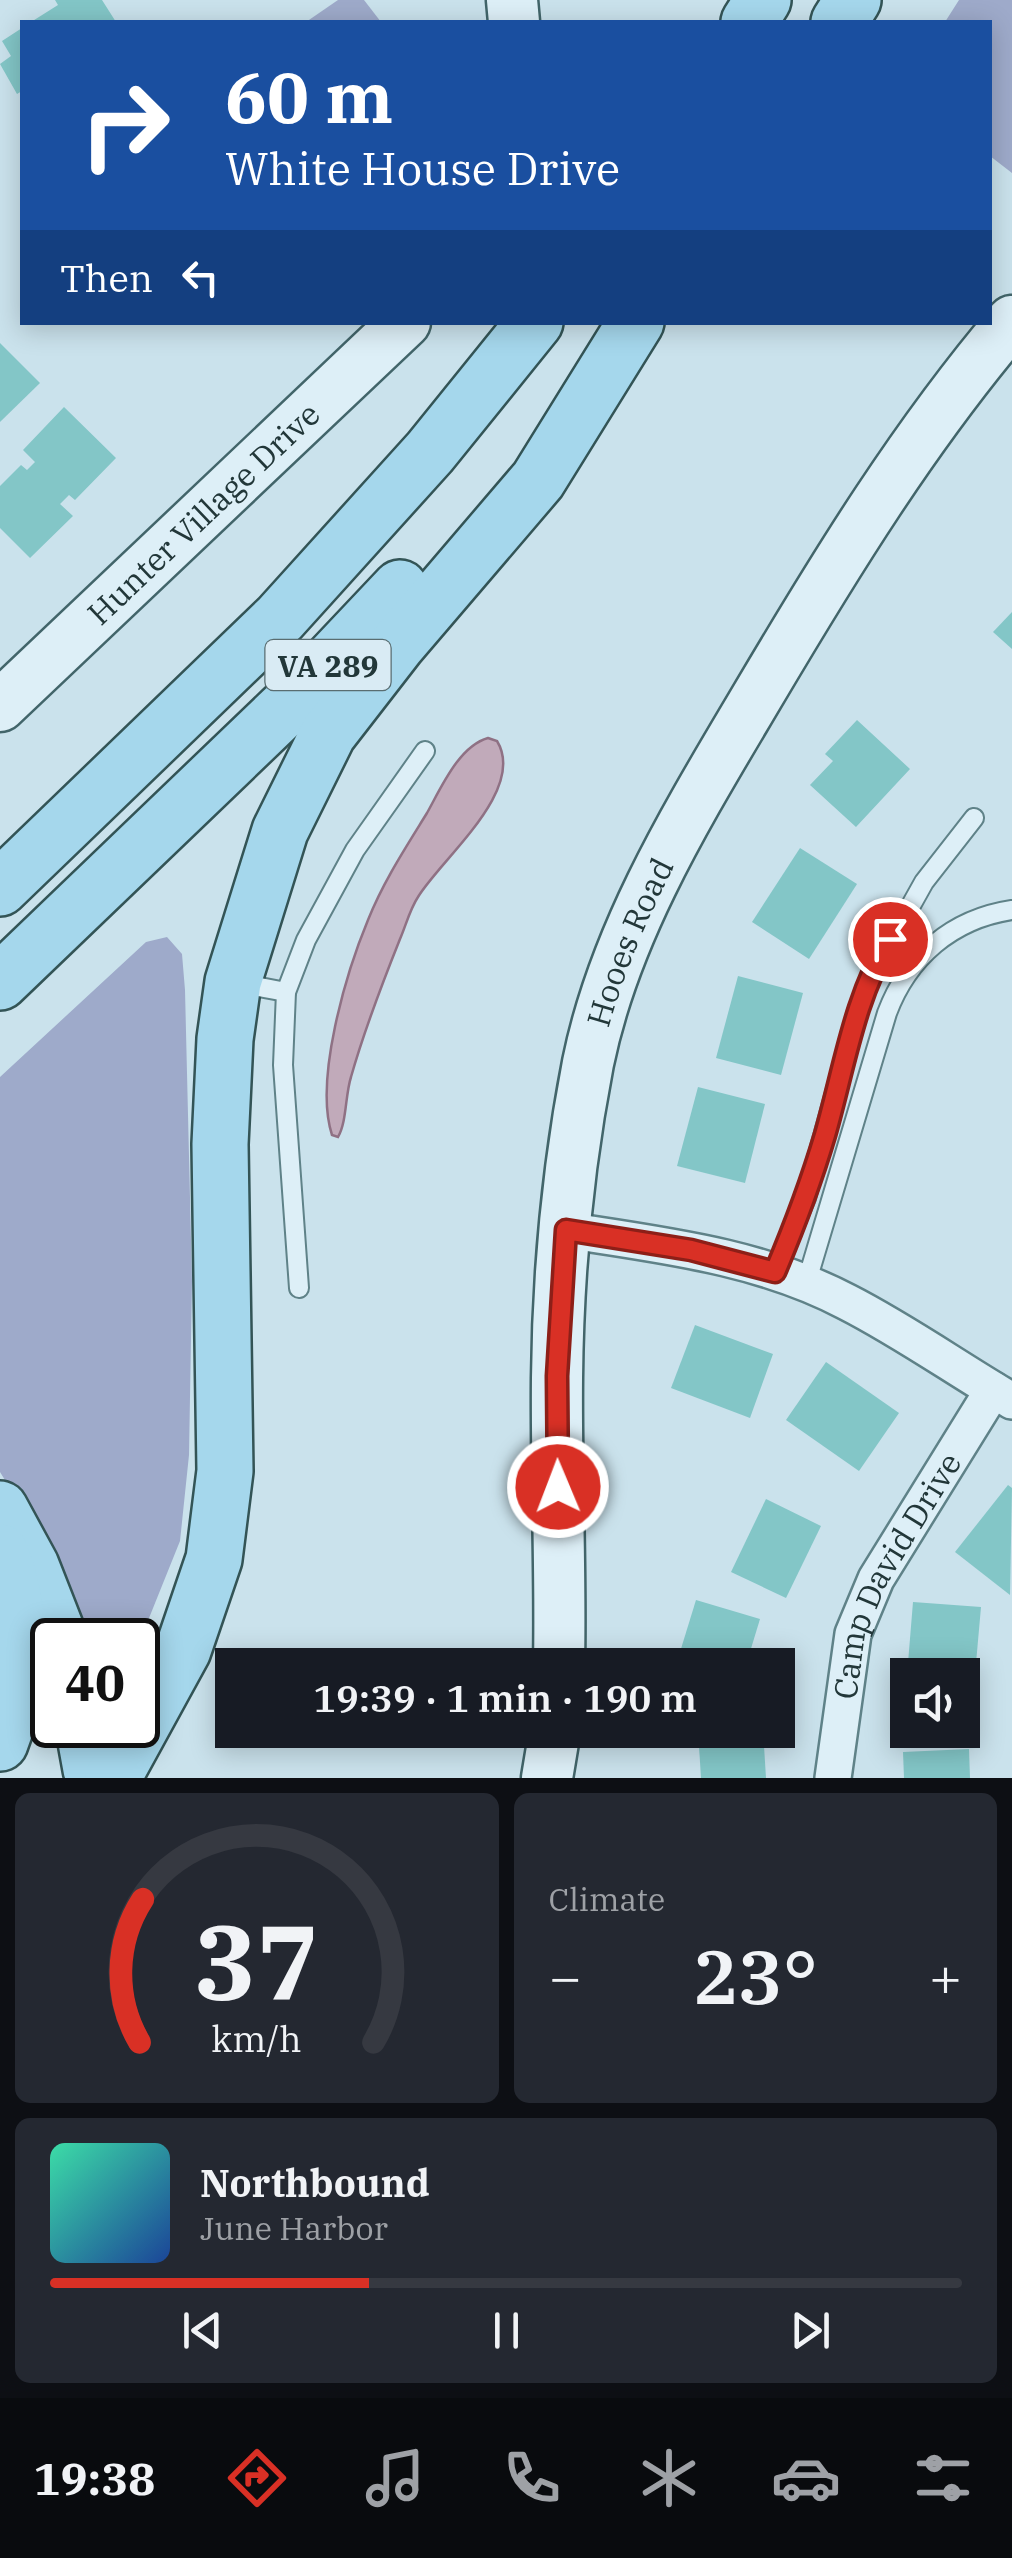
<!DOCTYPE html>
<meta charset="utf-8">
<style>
:root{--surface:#171b24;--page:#242831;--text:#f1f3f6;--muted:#9ea1a6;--line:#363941;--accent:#d93025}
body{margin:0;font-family:"IBM Plex Serif",serif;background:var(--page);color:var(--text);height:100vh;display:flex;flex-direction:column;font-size:38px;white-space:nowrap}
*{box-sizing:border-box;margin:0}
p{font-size:32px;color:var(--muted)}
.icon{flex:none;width:55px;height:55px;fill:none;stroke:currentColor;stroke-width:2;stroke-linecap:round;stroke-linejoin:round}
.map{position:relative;height:1778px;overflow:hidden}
.details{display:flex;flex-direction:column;gap:15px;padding:15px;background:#0d0f14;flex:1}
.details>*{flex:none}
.hud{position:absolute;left:20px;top:20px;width:972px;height:305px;border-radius:0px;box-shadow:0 5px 25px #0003;background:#1a4fa0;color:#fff;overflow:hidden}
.fabs{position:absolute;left:890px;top:1658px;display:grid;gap:20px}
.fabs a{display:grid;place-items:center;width:90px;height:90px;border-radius:0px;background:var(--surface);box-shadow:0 5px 25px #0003;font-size:50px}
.speed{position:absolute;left:30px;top:1618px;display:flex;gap:20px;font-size:50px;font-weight:700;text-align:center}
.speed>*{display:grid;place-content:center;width:130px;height:130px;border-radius:50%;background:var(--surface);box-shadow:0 5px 25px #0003;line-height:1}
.speed .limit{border:5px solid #111;border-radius:15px;background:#fff;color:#111}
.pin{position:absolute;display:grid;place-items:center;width:85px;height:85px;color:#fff;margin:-42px;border:5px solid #fff;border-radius:50%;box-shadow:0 2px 10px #0007}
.me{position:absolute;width:110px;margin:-55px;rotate:359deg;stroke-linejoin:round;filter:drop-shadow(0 0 8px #0008)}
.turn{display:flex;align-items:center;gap:35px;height:210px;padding:0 40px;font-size:45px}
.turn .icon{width:130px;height:130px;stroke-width:2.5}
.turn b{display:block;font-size:70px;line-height:85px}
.then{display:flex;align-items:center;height:95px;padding:0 40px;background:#0003;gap:20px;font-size:38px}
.big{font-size:75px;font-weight:600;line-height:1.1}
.details .card{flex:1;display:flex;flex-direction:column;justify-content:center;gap:15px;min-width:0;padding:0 35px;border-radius:15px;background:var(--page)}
.details .dial{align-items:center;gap:0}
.dial svg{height:260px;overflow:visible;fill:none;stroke:var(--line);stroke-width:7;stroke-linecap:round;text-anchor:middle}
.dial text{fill:var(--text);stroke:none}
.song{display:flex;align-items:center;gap:30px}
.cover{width:120px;height:120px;border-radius:15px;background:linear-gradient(135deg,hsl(160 70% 55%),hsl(220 70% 35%))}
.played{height:10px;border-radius:5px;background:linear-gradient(90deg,var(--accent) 35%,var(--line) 35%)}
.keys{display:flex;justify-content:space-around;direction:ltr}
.heat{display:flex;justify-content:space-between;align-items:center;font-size:55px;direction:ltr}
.details .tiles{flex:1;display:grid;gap:15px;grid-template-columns:1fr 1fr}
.card:last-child{grid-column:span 2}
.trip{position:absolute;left:215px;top:1648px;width:580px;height:100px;border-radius:0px;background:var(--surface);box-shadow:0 5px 25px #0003;font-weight:600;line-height:100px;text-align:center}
.tabs{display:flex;height:160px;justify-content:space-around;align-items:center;background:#090b0e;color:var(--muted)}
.tabs .icon{width:70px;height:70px}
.tabs .selected{color:var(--accent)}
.tabs b{font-size:45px;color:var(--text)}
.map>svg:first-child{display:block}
.green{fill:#9eaaca}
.water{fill:#c1aaba;stroke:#8f7184;stroke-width:2.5}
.building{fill:#83c6c7}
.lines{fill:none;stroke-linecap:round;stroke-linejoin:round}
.lane-casing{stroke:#5f8288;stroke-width:22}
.street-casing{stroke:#5f8288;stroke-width:40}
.secondary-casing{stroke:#42656a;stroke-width:55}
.primary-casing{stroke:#335456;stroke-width:60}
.lane{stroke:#ddeff7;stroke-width:18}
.street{stroke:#ddeff7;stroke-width:35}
.secondary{stroke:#ddeff7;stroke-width:50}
.primary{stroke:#a5d7ec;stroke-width:55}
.route-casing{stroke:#8d1f18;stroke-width:25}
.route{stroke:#d93025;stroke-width:18}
.labels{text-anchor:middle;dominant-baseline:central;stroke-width:9;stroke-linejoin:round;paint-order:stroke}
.shield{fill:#d9ebf4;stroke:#596d71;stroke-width:2.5}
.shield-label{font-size:30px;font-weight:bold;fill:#223739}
.street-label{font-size:32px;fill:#223739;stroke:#d9ebf4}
</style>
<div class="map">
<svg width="1012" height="1778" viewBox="0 0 1012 1778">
<rect width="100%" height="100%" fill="#cae2ec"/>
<g class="green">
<polygon points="338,0 364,0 381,22 306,22"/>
<polygon points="959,0 1012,0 1012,173 990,156 990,22 945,22"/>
<polygon points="167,937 182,954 185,990 192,1281 189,1455 180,1541 143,1633 137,1640 87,1640 81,1617 37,1532 0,1472 0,1077 146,942"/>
</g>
<path class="water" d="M488,738L497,741C527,790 441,859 418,897C410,909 406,925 400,939C382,984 364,1031 351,1077C345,1096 347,1121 338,1137L332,1135C314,1080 346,973 368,920C383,882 406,847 427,813C441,788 459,746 488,738Z"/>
<g class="building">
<polygon points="55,0 102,0 116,22 31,22 58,5"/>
<polygon points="22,28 22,91 17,94 0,64 11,56 2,41"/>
<polygon points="0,343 40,383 0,422"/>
<polygon points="64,407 116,458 75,500 69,495 60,504 73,516 30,558 0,528 0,486 21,465 27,470 35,462 23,450"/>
<polygon points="1012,612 1012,649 993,632"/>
<polygon points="857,720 910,769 856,827 810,785 833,761 825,754"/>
<polygon points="800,848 857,884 809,959 752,922"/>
<polygon points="738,976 803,993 781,1075 716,1058"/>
<polygon points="698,1087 765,1104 745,1183 677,1166"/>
<polygon points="695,1325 773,1354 750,1418 671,1388"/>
<polygon points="826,1362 899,1413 859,1471 786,1420"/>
<polygon points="1008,1485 1012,1488 1010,1595 955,1552"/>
<polygon points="766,1499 821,1526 786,1598 731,1572"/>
<polygon points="696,1600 760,1619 746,1665 676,1665"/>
<polygon points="913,1602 981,1607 973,1697 962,1696 962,1675 907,1675"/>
<polygon points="710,1730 763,1730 766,1778 701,1778 698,1731"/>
<polygon points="969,1749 970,1778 904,1778 903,1752"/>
</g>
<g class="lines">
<defs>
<g id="lane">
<polyline points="238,983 286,992"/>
<polyline points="775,1272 806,1198 858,1009 871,977 924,882 974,818"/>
<path d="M806,1284L887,1013C908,957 952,919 1012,910"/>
<polyline points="299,1288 283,1065 286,992 306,940 355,850 425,751"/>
</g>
<g id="street">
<path d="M565,1230C661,1245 760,1256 847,1302C904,1331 957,1369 1012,1401"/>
<path id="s1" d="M833,1778L853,1634L876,1579L993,1390"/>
</g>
<g id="secondary">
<polyline points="512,0 514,22"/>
<path id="s2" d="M0,706L405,322"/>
<path id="s3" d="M559,1665C561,1569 556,1474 557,1378C558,1274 568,1166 588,1063C615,930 690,810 758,695C835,565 914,436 1012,321"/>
<polyline points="547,1778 555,1730"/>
</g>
<g id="primary">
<polyline points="749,22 763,0"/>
<polyline points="839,22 853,0"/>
<polyline points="0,888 280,618 430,452 535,322"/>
<polyline points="0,982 298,696 400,588"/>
<polyline points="0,1509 31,1566 60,1640"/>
<path d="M0,1552C25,1612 23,1684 0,1743"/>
<polyline points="83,1725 91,1769"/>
<polyline points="113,1778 183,1650 214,1559 225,1471 220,1144 225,1039 233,982 280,831 328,734 397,645 538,480 636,322"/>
</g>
</defs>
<use href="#lane" class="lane-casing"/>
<use href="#street" class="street-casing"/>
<use href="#secondary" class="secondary-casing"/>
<use href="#primary" class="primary-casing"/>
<use href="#lane" class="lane"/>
<use href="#street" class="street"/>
<use href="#secondary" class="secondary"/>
<use href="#primary" class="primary"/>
</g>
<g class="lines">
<defs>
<path id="route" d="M558,1487L557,1376L566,1230L691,1250L775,1272C794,1227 811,1182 825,1135C844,1069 854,998 890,939"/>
</defs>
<use href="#route" class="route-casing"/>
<use href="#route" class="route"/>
</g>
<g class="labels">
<rect class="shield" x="265.5" y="640" width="125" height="50" rx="8"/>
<g class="shield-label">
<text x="328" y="665">VA 289</text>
</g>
<g class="street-label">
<text stroke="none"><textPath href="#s2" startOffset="280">Hunter Village Drive</textPath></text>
<text stroke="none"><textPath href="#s3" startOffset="732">Hooes Road</textPath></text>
<text stroke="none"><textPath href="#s1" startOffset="215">Camp David Drive</textPath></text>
</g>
</g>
</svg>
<div class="fabs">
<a><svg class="icon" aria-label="sound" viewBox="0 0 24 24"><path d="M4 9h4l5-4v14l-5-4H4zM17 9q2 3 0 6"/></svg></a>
</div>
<div class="speed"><div class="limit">40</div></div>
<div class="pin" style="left:890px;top:939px;background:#d93025"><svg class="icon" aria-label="arrive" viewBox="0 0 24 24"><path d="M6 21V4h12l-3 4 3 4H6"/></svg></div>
<svg class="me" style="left:558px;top:1487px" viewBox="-20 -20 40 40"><circle r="17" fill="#d93025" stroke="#fff" stroke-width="3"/><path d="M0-11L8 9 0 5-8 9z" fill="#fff"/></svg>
<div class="trip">19:39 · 1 min · 190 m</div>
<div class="hud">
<div class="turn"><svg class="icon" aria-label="right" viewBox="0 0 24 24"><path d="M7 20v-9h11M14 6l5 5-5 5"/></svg><div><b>60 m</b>White House Drive</div></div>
<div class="then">Then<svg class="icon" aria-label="left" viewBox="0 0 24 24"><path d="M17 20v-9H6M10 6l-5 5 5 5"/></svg></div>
</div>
</div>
<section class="details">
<div class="tiles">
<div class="card dial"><svg viewBox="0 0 100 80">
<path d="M14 69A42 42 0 1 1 86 69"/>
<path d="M14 69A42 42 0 0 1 15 25" stroke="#d93025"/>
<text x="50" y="56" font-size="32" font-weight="700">37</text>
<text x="50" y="72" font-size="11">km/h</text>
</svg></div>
<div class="card"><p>Climate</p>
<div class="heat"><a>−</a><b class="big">23°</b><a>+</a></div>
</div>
<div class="card">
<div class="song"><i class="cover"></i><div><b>Northbound</b><p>June Harbor</p></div></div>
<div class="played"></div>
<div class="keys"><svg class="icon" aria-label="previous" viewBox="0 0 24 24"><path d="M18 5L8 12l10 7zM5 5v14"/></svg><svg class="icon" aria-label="pause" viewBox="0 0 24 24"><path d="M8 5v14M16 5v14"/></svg><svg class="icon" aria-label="next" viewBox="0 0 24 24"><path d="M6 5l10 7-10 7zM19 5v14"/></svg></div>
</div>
</div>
</section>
<nav class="tabs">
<b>19:38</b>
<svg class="icon selected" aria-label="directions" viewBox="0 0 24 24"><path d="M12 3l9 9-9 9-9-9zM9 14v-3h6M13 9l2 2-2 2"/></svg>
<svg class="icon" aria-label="music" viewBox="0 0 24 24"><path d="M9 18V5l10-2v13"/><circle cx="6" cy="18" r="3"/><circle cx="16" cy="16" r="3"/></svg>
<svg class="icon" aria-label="phone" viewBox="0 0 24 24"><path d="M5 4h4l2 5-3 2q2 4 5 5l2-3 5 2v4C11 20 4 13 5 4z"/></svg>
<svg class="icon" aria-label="climate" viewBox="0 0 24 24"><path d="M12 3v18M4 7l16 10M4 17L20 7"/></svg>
<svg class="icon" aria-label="car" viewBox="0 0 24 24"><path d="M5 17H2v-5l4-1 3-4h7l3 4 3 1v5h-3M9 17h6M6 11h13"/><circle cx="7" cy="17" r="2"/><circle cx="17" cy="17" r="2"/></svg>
<svg class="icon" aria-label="filters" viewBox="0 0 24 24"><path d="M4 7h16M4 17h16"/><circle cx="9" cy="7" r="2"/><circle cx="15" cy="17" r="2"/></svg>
</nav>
